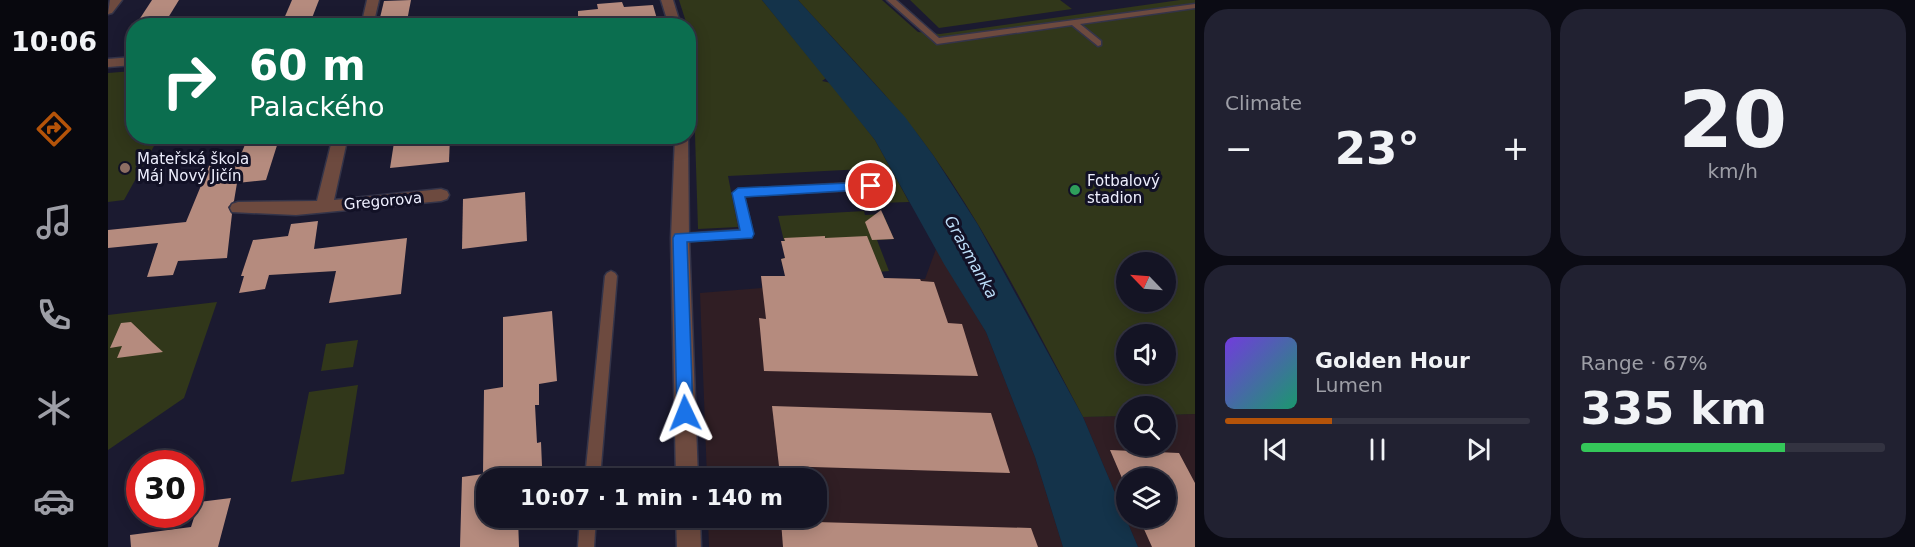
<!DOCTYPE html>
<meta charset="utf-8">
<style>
:root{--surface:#141424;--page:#212131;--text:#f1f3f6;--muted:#9d9ea6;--line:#333341;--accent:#b45309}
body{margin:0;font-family:"DejaVu Sans",sans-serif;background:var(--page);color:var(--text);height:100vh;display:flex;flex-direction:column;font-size:22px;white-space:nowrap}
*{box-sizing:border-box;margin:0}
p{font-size:20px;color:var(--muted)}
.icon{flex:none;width:33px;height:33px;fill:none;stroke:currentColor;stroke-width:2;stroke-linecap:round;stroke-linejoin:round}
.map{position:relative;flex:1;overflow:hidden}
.panel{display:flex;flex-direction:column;gap:9px;padding:9px;background:#0b0b14;width:720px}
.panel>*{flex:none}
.banner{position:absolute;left:18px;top:18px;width:570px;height:126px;border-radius:24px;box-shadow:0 3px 15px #0003,0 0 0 2px var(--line);background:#0b6e4f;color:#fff;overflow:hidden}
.needle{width:39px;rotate:295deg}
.buttons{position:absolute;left:1008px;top:252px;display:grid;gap:12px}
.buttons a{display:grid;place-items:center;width:60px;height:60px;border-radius:50%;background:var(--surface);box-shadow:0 3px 15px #0003,0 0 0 2px var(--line);font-size:30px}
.speed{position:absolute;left:18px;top:450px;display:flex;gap:12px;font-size:30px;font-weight:700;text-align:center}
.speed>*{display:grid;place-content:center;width:78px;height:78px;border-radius:50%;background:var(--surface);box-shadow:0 3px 15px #0003,0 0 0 2px var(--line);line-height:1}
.speed .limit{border:9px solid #d22;background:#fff;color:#111}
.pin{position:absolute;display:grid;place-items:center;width:51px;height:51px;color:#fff;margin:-26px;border:3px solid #fff;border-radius:50%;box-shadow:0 2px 6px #0007}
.me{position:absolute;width:66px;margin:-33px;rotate:358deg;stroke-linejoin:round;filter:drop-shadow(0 0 4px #0008)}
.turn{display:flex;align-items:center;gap:21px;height:126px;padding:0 24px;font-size:27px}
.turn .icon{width:78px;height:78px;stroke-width:2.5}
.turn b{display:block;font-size:42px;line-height:51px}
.big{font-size:45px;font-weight:700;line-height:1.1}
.panel .widget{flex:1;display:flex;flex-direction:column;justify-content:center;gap:9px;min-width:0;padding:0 21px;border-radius:24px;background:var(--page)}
.panel .dial{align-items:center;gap:0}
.dial b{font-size:78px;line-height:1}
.song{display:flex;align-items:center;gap:18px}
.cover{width:72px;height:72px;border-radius:9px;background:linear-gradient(135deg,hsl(260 70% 55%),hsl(160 70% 35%))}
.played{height:6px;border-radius:3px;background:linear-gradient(90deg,var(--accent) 35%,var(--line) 35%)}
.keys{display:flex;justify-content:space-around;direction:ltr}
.heat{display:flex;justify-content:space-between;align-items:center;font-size:33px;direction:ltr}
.charge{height:9px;border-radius:4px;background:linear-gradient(90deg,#34c759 67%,var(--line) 0)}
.panel .tiles{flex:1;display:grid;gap:9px;grid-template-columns:repeat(2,1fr)}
.trip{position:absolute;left:368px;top:468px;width:351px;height:60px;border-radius:24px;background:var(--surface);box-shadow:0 3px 15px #0003,0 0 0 2px var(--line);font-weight:700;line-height:60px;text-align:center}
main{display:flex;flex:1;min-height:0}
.menu{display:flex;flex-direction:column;width:108px;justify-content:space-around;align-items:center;background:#08080e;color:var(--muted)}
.menu .icon{width:42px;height:42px}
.menu .on{color:var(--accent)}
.menu b{font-size:27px;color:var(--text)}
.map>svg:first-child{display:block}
.industrial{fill:#301e24;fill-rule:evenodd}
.green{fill:#31371a;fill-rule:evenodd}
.water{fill:#14334a}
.building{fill:#b58b7e}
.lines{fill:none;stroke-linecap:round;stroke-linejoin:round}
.lane-casing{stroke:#343449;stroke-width:3}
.street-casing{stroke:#343449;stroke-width:3}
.lane{fill:#6d4a3f;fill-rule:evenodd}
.street{fill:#6d4a3f;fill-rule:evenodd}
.route{fill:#1a73e8;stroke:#114b97;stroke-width:1.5}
.education-dot{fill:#8d6e63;stroke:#121126;stroke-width:2}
.leisure-dot{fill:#2e9e5b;stroke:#121126;stroke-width:2}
.labels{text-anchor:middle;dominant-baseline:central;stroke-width:6;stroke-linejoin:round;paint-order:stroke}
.poi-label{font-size:15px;fill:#eeeffe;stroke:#121126;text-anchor:start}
.street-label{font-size:15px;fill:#eeeffe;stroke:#121126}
.water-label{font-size:16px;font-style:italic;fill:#bcddf8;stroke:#121126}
</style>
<main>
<nav class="menu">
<b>10:06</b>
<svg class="icon on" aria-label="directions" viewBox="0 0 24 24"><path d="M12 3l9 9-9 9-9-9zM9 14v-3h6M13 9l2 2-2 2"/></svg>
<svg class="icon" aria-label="music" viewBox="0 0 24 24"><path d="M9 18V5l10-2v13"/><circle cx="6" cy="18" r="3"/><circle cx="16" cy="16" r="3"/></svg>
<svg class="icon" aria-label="phone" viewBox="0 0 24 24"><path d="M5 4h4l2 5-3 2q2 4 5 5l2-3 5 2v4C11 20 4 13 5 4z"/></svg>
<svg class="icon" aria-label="climate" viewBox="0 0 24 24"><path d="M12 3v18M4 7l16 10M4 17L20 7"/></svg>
<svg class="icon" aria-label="car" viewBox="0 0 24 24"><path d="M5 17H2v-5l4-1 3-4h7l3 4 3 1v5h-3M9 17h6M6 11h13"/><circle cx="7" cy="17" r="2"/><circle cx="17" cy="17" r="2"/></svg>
</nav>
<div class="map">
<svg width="1087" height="547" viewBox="0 0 1087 547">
<rect width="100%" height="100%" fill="#1b1a30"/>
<g class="industrial">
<polygon points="828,249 878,332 927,457 955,547 601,547 600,518 708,518 708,478 599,478 592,293 654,288 653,276 817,279"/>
<path d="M1087,414V547H1030L975,417L1018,416V446H1058V415ZM1018,478H1058V518H1018Z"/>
</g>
<g class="green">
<polygon points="571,0 654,0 718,78 714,81 723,83 767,140 801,202 771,203 756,169 620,176 630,227 590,229 584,41"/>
<path d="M690,0H774L810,32L832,34L1072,0H1087V414L1058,415V406H1018V416L975,417C928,329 883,237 825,155C785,99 736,51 690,0ZM1018,262H1058V302H1018ZM1018,334H1058V374H1018Z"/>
<polygon points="802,0 952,0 964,9 831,28"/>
<polygon points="25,71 26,136 51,137 16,200 0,202 0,73"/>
<polygon points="756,211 757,215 775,214 786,239 769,240 781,271 733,275 677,274 673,259 677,258 676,241 670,216"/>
<polygon points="109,302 76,398 0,450 0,315"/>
<polygon points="250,340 245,367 213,371 218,344"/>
<polygon points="250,385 236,474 183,482 201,392"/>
</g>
<polygon class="water" points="654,0 690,0 797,117 825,155 870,225 975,417 1030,547 955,547 927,457 878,332 836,264 767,140"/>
<g class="building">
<polygon points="44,0 71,0 55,26 27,26"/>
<polygon points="184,0 211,0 204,18 175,21"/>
<polygon points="303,0 298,26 270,26 276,1"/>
<polygon points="514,2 516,7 545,5 551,26 470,26 470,11 490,9 489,4"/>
<polygon points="287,136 342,136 341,162 282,168"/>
<polygon points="171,139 158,180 129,183 126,201 120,207 124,214 119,258 70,261 65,275 39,277 50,243 0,248 0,230 78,222 106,154 134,152 138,142"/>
<polygon points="417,192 419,241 354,249 355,199"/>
<polygon points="773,210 786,239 764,240 757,222"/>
<polygon points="210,221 206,249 299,238 293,294 221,303 228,271 161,275 157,289 131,293 136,276 133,276 145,240 180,236 183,224"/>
<polygon points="717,236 717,238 759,236 776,278 812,279 813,281 826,282 840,323 854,324 870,376 656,371 651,318 658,319 653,276 677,276 673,259 677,258 673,241 677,241 676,238"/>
<polygon points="444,311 449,381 431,384 431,405 427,405 429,443 433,442 434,466 414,470 415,478 378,478 378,518 410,518 411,547 352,547 354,477 375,474 376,390 395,387 395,317"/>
<polygon points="23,322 45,343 55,352 9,358 14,346 2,348 13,323"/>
<polygon points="664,406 883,413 902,473 671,466"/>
<polygon points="1002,450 1071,453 1087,483 1087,547 1044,547 1031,518 1058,518 1058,478 1014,478"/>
<polygon points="123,498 110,547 23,547 22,535 83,527 91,502"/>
<polygon points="673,521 923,528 930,547 675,547"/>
</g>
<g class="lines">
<defs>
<g id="lane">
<polygon points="779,0 788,0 831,38 1087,4 1087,8 972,24 993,41 993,45 990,46 964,25 829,44"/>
<polygon points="763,182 767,183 768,186 767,189 636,196 645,234 643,237 572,242 566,238 572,234 632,230 625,193 630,189"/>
<polygon points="503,271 507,273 509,276 492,478 477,478 497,276 499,273"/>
<polygon points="472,518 488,518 486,547 470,547"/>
</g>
<g id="street">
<polygon points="2,0 14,0 4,13 0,14"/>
<polygon points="259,0 271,0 265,26 253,26"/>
<polygon points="553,0 565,0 573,26 561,26"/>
<polygon points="26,57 26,65 0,67 0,59"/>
<polygon points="580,135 581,238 590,478 568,478 563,238 567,136 580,136"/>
<polygon points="225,136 240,136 226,200 333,189 339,191 341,195 339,199 333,201 188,215 124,212 122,208 124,204 130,202 209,201"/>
<polygon points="568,518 592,518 593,547 569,547"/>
</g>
</defs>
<use href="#lane" class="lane-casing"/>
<use href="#street" class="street-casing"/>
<use href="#lane" class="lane"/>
<use href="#street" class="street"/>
</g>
<polygon class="route" points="763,182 769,186 767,189 637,197 646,234 644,238 579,242 585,413 583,418 577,420 572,418 569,413 565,238 567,234 632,230 624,193 630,188"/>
<circle class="education-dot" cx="17" cy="168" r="6"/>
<circle class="leisure-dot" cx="967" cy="190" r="6"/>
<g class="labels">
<g class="poi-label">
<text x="29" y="159">Mateřská škola<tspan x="29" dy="17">Máj Nový Jičín</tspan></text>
<text x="979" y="181">Fotbalový<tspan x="979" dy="17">stadion</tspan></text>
</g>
<g class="street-label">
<text transform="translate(275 201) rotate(-5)">Gregorova</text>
</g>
<g class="water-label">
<text transform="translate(863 257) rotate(61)">Grasmanka</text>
</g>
</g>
</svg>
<div class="buttons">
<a><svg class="needle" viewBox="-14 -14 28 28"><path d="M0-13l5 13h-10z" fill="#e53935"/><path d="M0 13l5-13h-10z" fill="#9d9ea6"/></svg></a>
<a><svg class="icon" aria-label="sound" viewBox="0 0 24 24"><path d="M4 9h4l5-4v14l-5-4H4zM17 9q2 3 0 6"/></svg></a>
<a><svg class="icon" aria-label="search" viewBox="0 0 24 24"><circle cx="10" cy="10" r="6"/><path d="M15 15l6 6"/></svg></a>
<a><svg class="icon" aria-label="layers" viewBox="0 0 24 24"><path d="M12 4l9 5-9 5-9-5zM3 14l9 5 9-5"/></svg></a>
</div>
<div class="speed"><div class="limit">30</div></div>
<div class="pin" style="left:763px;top:186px;background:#d93025"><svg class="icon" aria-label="arrive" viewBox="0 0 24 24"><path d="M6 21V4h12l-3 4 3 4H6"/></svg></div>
<svg class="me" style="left:577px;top:413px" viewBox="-20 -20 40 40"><path d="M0-17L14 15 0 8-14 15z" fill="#1a73e8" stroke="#fff" stroke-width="4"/></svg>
<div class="trip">10:07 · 1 min · 140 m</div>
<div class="banner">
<div class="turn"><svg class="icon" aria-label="right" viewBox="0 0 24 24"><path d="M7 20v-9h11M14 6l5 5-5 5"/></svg><div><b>60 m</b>Palackého</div></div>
</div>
</div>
<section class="panel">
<div class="tiles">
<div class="widget"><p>Climate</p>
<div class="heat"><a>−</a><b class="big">23°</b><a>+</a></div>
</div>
<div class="widget dial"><b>20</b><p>km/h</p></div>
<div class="widget">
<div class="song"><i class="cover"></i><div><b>Golden Hour</b><p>Lumen</p></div></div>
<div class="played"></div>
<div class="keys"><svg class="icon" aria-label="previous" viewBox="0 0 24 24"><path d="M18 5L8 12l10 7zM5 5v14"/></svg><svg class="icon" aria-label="pause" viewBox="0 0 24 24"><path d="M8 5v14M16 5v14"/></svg><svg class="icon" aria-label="next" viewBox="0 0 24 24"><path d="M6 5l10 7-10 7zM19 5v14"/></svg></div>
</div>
<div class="widget"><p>Range · 67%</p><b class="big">335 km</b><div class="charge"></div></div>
</div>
</section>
</main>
